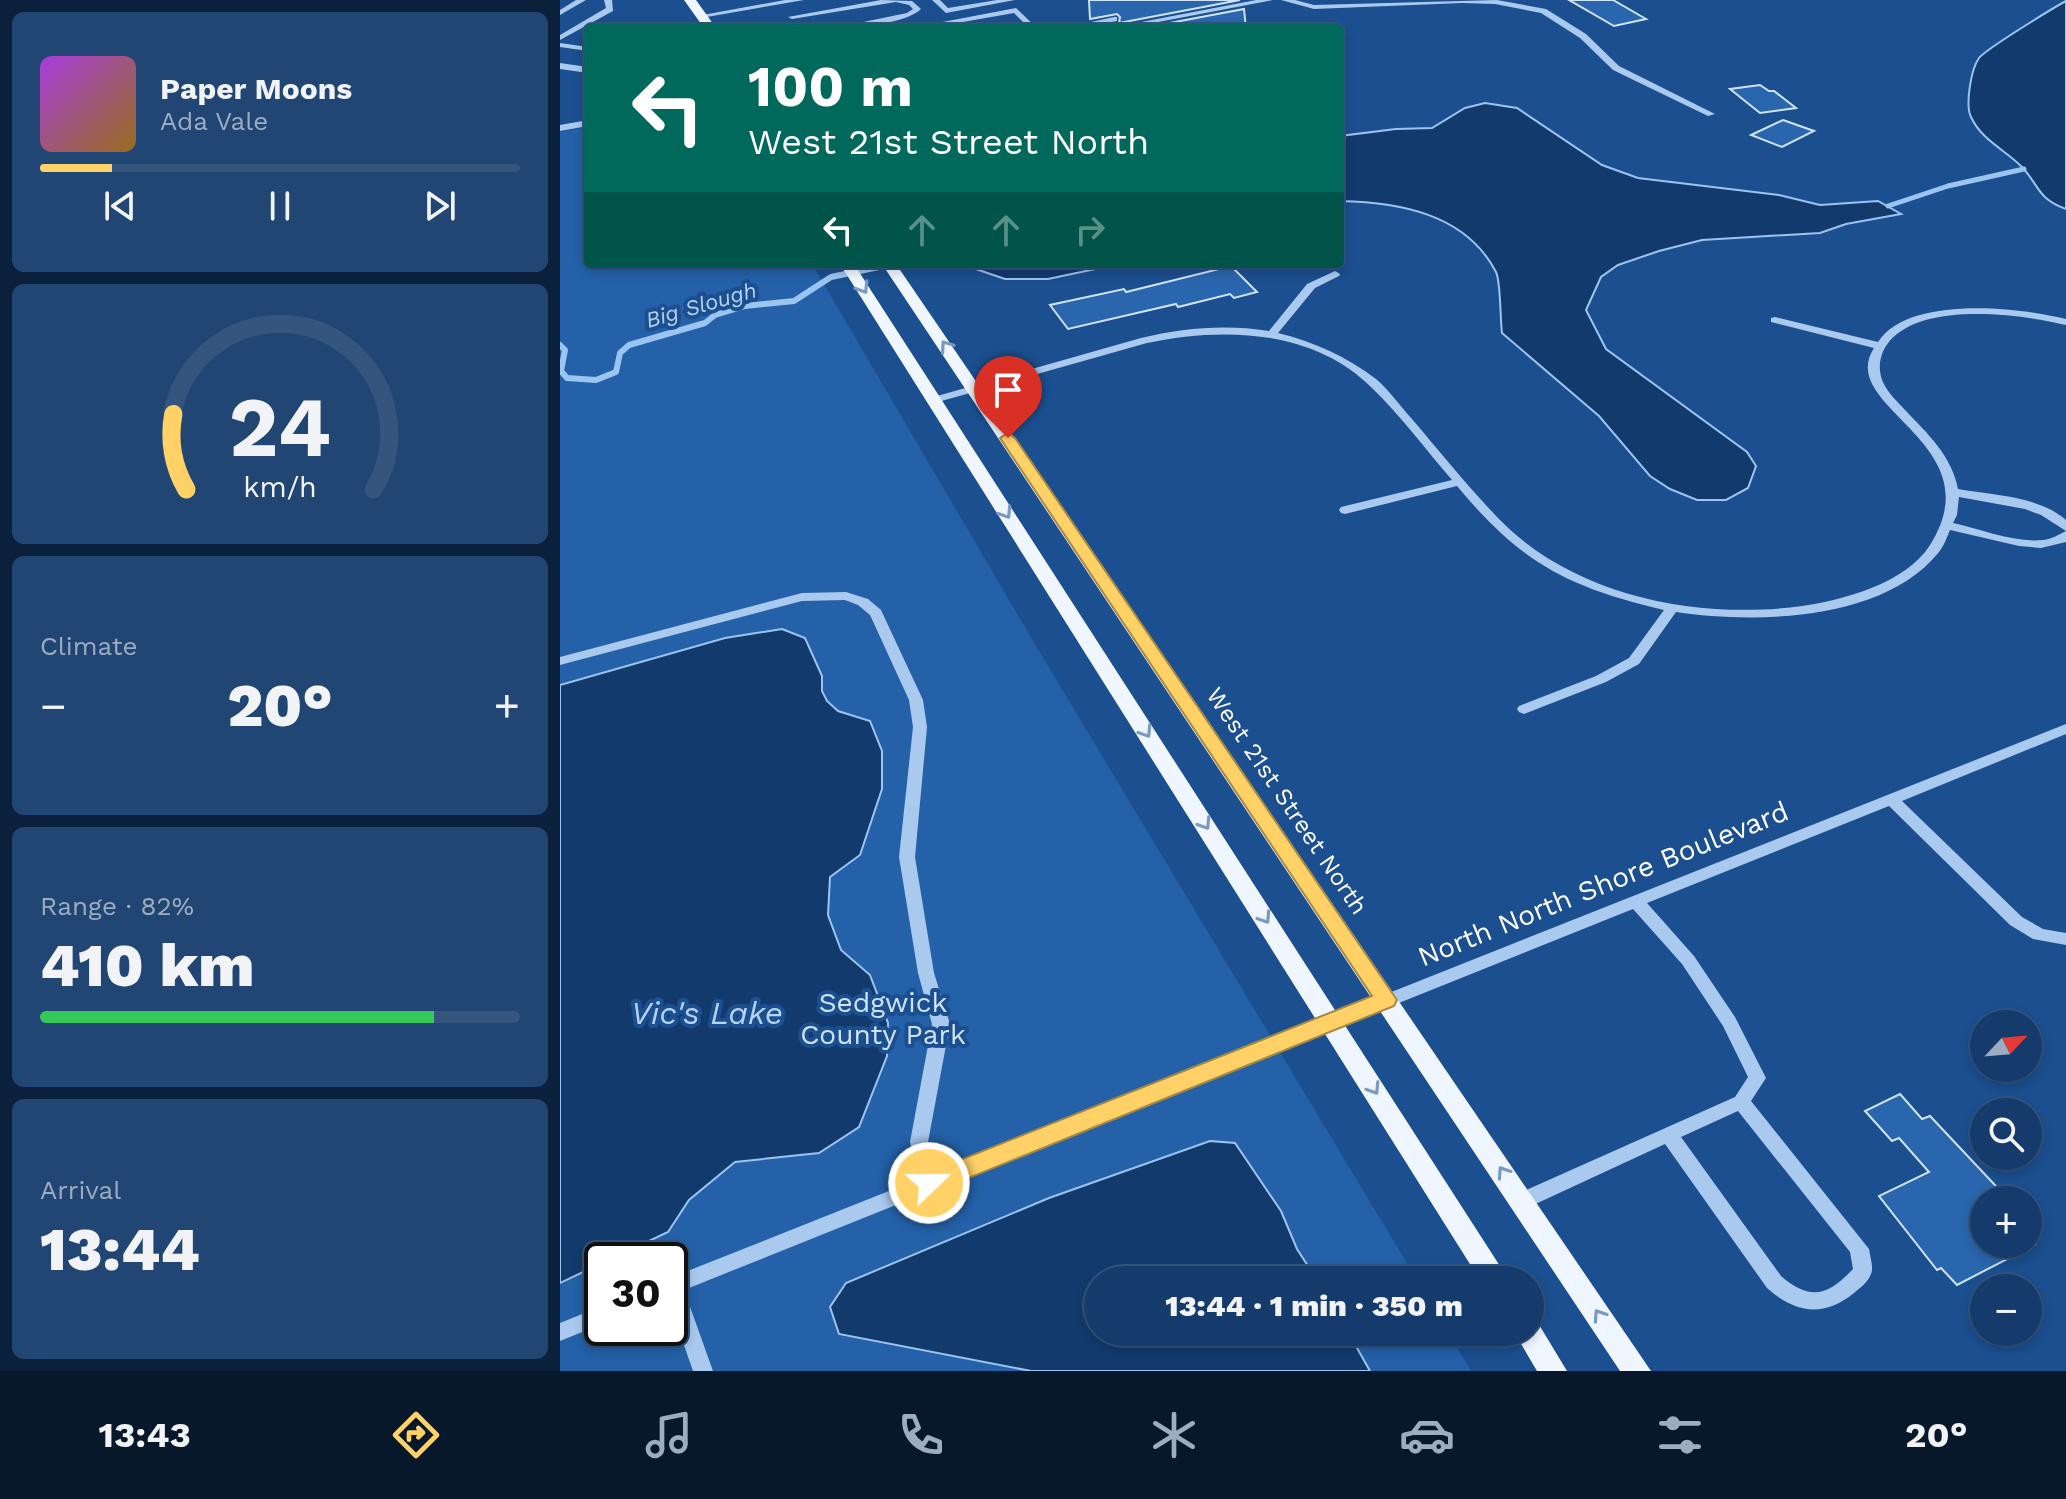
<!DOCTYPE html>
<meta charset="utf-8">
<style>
:root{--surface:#143b6b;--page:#214673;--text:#f1f3f6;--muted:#9dadc1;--line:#33557e;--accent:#ffd166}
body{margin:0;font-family:"Work Sans",sans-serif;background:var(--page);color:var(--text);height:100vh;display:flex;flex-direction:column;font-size:30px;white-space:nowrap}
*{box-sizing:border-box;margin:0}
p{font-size:26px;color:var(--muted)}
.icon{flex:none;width:44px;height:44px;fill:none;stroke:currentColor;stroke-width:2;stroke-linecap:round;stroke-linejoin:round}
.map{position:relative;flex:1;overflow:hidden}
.panel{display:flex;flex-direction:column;gap:12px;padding:12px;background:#0b203b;width:560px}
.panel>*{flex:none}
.banner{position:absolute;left:24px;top:24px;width:760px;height:244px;border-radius:8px;box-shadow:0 4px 12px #0003,0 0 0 2px var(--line);background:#00695c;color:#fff;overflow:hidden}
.needle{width:52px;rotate:64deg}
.fabs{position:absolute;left:1410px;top:1010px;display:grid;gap:16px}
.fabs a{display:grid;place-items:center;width:72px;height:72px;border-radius:50%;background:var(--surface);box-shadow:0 4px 12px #0003,0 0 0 2px var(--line);font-size:40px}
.speed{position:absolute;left:24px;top:1242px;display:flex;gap:16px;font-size:40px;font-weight:700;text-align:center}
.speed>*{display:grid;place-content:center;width:104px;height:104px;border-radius:50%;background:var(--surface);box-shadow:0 4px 12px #0003,0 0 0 2px var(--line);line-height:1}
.speed .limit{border:4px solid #111;border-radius:12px;background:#fff;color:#111}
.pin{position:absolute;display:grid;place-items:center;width:68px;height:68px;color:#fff;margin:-82px -34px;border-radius:50% 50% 50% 0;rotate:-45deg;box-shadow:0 0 8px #0007}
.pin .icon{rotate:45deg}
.me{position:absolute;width:88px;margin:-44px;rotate:68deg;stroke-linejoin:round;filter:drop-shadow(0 0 6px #0008)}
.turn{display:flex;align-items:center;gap:28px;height:168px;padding:0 32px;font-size:36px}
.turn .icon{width:104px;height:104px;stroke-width:2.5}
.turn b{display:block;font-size:56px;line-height:68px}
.lanes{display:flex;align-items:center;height:76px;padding:0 32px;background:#0003;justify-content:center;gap:40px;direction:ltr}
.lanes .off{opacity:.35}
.big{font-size:60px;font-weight:800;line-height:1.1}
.panel .tile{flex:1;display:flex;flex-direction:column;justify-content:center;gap:12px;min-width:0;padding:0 28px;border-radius:12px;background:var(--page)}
.panel .dial{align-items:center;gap:0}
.dial svg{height:208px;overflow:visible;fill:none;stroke:var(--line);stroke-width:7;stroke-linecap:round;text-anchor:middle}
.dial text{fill:var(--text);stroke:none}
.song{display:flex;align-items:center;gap:24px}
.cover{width:96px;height:96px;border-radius:12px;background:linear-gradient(135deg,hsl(280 70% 55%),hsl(40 70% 35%))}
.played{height:8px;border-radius:4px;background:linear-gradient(90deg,var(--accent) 15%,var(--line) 15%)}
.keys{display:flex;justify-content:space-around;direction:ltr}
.heat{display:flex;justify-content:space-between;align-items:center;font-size:44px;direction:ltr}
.charge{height:12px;border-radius:6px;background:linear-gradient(90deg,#34c759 82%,var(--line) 0)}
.trip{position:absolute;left:524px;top:1266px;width:460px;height:80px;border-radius:40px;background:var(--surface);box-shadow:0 4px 12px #0003,0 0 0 2px var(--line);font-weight:800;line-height:80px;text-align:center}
.tab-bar{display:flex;height:128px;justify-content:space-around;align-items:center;background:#08182b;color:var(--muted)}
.tab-bar .icon{width:56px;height:56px}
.tab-bar .current{color:var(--accent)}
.tab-bar b{font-size:36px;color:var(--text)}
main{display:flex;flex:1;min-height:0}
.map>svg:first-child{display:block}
.green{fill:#2461a8;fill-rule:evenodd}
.water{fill:#123a6d;stroke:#9cc4f0;stroke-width:2}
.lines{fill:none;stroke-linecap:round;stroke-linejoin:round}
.stream-far1{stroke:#9cc4f0;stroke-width:5}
.stream{stroke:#9cc4f0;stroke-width:6}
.building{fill:#2a66ad;stroke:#cfe3fa;stroke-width:2}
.minor{fill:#a9c9ee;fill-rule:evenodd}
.major{fill:#f0f6ff;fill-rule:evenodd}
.oneway{stroke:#7b9ac1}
.route{fill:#ffd166;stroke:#a68842;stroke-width:2}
.labels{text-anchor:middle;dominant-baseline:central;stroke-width:8;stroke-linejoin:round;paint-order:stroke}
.far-water-label{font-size:22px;font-style:italic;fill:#b5d3f5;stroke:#1b4f8f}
.street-label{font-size:24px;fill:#fff;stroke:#1b4f8f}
.near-street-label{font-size:28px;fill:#fff;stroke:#1b4f8f}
.near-park-label{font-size:28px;fill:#cfe3fa;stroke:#1b4f8f}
.near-water-label{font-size:32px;font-style:italic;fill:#b5d3f5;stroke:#1b4f8f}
</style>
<main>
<section class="panel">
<div class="tile">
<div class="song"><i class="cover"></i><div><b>Paper Moons</b><p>Ada Vale</p></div></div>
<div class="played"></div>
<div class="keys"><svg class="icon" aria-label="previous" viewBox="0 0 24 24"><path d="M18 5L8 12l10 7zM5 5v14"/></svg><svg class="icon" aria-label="pause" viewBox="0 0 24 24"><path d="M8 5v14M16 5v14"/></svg><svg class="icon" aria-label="next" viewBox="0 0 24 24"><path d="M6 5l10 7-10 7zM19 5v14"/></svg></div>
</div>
<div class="tile dial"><svg viewBox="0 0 100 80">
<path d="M14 69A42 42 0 1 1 86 69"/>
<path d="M14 69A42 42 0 0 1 9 40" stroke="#ffd166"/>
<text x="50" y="56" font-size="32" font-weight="700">24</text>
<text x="50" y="72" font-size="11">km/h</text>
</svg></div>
<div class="tile"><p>Climate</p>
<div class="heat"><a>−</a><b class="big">20°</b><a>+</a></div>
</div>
<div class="tile"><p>Range · 82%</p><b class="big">410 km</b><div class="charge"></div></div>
<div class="tile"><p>Arrival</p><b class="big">13:44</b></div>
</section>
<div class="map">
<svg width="1506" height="1371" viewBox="0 0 1506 1371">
<rect width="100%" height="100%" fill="#1b4f8f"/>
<path class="green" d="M28,127V264H252L476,646L857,1280H538V1332H888L911,1371H0V132ZM42,1260H110V1328H42Z"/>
<g class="water">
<path d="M1506,1V209C1477,198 1480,187 1463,168C1446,150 1422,141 1411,117C1405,105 1411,69 1419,58C1426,49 1493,8 1506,1Z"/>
<path d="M925,103L957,108L1042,165L1078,178L1219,195L1260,205L1318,201L1341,214L1286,224L1260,233L1142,240L1099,251L1058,265L1041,277L1026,310L1046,349L1187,452L1196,466L1188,488L1166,500H1137L1110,489L1090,476L1039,416L942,333C940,318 941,283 936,272C906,214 839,202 780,201V136L836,129L872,128L905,108Z"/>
<polygon points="401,264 559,264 488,279 445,279"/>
<polygon points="222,629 245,638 262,676 262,691 267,701 278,711 310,721 322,751 322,789 300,855 270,877 268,915 281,950 310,975 328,1023 327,1056 299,1127 259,1153 175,1162 129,1200 108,1232 49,1260 42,1260 42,1263 0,1283 0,685 165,638"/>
<polygon points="650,1141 675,1143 721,1211 737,1249 757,1280 538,1280 538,1332 788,1332 810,1371 471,1371 279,1334 270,1307 286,1283 489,1198"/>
</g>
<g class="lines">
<polyline class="stream-far1" points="1328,206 1388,186 1464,169"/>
<polyline class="stream" points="0,345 5,350 1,371 7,378 36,380 56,372 60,353 69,345 145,323 155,315 185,306 234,301 271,277 333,264"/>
</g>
<g class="building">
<polygon points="529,0 680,0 559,23 560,17 557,14 530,19"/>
<polygon points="1009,0 1053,0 1086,19 1054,26"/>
<polygon points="684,9 686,28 583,28"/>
<polygon points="1200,85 1209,91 1214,91 1236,108 1200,113 1170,89"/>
<polygon points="1223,120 1254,131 1222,147 1191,135"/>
<polygon points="671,266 697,292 674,298 670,294 618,307 616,304 508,329 490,305 564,289 566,292"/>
<polygon points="1340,1094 1362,1119 1370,1116 1449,1200 1424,1200 1424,1244 1476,1244 1397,1285 1381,1268 1377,1270 1319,1196 1369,1172 1339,1138 1332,1141 1305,1111"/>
</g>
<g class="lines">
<g class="minor">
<polygon points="16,0 26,0 0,15 0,10"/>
<polygon points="44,0 52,0 53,11 0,40 0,35 46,8"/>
<polygon points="225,0 244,0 141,18 137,16"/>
<path d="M321,0L352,1L361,9C346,24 296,28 274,28L347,13L353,9L349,5L336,2L232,19L228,17Z"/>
<polygon points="372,0 380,0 388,8 437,0 455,0 386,13"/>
<polygon points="696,0 713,0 567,28 550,28"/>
<polygon points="721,0 735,0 754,5 937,0 986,9 1026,34 1059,66 1155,114 1148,116 1053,70 1020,38 981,13 935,4 902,3 754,9"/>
<polygon points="456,8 477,28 469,28 454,13 369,28 351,28"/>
<polygon points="554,17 557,17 557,21 520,28 503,28"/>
<polygon points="0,43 28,47 28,51 0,47"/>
<polygon points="0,63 28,67 28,73 0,69"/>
<polygon points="28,120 28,126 0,131 0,125"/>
<path d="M775,271L780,274L779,276L755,288L718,333C754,342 786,356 816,379C829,390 840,406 852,419C881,453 909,488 939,519C1015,597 1139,620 1242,606C1284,600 1346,583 1370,545C1435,442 1275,408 1314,348L1211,322V318L1215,317L1318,342C1348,295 1459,307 1506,319V325C1461,314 1356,300 1326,346C1319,357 1317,373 1325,386C1330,395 1338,402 1345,410C1367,433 1392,456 1398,489C1432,495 1479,496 1506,520V531L1481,515L1465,509L1399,497L1397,515L1393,523C1421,529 1454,543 1483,540C1492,539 1498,535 1506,531V542L1481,548L1459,546L1390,530C1387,537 1384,546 1379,552C1324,621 1196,624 1116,612L1079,664L1046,682L964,714L959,712L957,709L959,706L1036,676L1069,658L1104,610C1007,587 961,563 897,486L785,514L781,513L779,510L781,507L892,480C866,450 841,416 812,388C753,329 663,327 587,343L378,402L374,403L368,400L370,398L581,338C623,328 665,324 709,331L747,284Z"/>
<path d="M286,592L308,599L321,610L363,700L367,727L355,857L374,973L390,1024L368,1142L376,1173L1506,724V734L1342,801L1462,917L1483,929L1506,933V945L1473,939L1450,925L1329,806L1087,903L1134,956L1175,1017L1206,1078L1191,1101L1309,1249C1310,1257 1314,1267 1311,1274C1308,1282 1300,1288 1294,1293C1263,1318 1235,1313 1207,1288L1105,1144L969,1207L962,1209L955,1207L953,1201L955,1195L1175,1097L1188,1077L1163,1026L1122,964L1073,909L124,1290L153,1371H133L110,1305V1278L359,1179L350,1142L372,1024L358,973L339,857L353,727L349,700L310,615L298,605L285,600L242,601L0,665V657L242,593ZM1178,1111L1290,1252L1293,1269C1268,1296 1250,1301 1221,1276L1121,1137Z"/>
<polygon points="42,1306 42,1324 0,1341 0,1323"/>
</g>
<g class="major">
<polygon points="124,0 136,0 156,28 144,28"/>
<polygon points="280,264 294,264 949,1280 920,1280"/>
<polygon points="322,264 336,264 1091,1371 1060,1371"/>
<polygon points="970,1320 978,1323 1007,1371 977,1371 954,1332 970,1332"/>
</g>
</g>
<defs><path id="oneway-chevron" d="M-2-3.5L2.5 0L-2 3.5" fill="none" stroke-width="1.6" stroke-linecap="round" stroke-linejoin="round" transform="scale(2)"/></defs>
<g class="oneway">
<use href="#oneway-chevron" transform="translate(303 288) rotate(58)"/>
<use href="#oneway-chevron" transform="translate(386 346) rotate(-125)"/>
<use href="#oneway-chevron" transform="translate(446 513) rotate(57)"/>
<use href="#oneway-chevron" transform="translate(586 732) rotate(57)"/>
<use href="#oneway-chevron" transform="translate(645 824) rotate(57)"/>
<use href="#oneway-chevron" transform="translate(705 918) rotate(57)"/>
<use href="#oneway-chevron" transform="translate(814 1089) rotate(58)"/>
<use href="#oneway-chevron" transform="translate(943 1172) rotate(-124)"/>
<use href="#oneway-chevron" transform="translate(1039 1315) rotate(-124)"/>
</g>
<polygon class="route" points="448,433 455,438 837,1000 834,1006 369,1194 360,1191 357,1183 360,1176 812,996 440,438"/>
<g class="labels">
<g class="far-water-label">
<text transform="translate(141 305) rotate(-16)">Big Slough</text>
</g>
<g class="street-label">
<text transform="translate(727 801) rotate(56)">West 21st Street North</text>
</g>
<g class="near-street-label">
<text transform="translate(1043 884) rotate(-22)">North North Shore Boulevard</text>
</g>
<g class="near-park-label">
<text x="323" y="1002">Sedgwick<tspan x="323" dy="32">County Park</tspan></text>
</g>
<g class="near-water-label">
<text x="147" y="1013">Vic's Lake</text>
</g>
</g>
</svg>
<div class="fabs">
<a><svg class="needle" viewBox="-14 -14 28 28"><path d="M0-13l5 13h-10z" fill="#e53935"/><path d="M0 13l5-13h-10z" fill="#9dadc1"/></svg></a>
<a><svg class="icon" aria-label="search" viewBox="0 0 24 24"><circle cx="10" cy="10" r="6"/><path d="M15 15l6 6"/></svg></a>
<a>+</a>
<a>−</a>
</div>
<div class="speed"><div class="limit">30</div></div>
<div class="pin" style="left:448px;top:438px;background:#d93025"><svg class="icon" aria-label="arrive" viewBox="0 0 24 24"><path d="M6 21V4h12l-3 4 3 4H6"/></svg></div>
<svg class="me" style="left:369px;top:1183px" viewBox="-20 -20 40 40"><circle r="17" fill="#ffd166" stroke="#fff" stroke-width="3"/><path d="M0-11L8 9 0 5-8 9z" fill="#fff"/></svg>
<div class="trip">13:44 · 1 min · 350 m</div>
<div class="banner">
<div class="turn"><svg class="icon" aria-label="left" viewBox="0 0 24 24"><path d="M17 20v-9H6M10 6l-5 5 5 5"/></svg><div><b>100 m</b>West 21st Street North</div></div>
<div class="lanes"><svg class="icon" aria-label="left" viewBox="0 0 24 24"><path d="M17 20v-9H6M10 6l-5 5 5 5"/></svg><svg class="icon off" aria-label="ahead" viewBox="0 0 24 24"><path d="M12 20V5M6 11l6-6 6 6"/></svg><svg class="icon off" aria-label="ahead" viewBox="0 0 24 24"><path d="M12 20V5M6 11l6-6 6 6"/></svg><svg class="icon off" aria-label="right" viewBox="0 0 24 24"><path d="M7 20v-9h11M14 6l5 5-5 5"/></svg></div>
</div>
</div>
</main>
<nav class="tab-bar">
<b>13:43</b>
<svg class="icon current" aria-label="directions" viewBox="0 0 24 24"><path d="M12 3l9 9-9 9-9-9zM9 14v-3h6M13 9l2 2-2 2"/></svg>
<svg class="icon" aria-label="music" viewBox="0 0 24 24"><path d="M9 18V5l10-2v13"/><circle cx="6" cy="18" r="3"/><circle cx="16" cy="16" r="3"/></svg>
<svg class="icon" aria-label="phone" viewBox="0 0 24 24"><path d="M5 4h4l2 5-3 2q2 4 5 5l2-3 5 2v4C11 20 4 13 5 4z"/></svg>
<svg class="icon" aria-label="climate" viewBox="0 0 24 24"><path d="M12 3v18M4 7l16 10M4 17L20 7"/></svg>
<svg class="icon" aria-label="car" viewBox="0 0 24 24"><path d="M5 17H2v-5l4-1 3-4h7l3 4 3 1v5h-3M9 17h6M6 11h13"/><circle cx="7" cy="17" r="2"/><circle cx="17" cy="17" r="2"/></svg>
<svg class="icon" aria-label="filters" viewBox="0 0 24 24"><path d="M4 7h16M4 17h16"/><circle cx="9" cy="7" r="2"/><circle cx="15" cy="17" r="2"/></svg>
<b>20°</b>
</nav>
